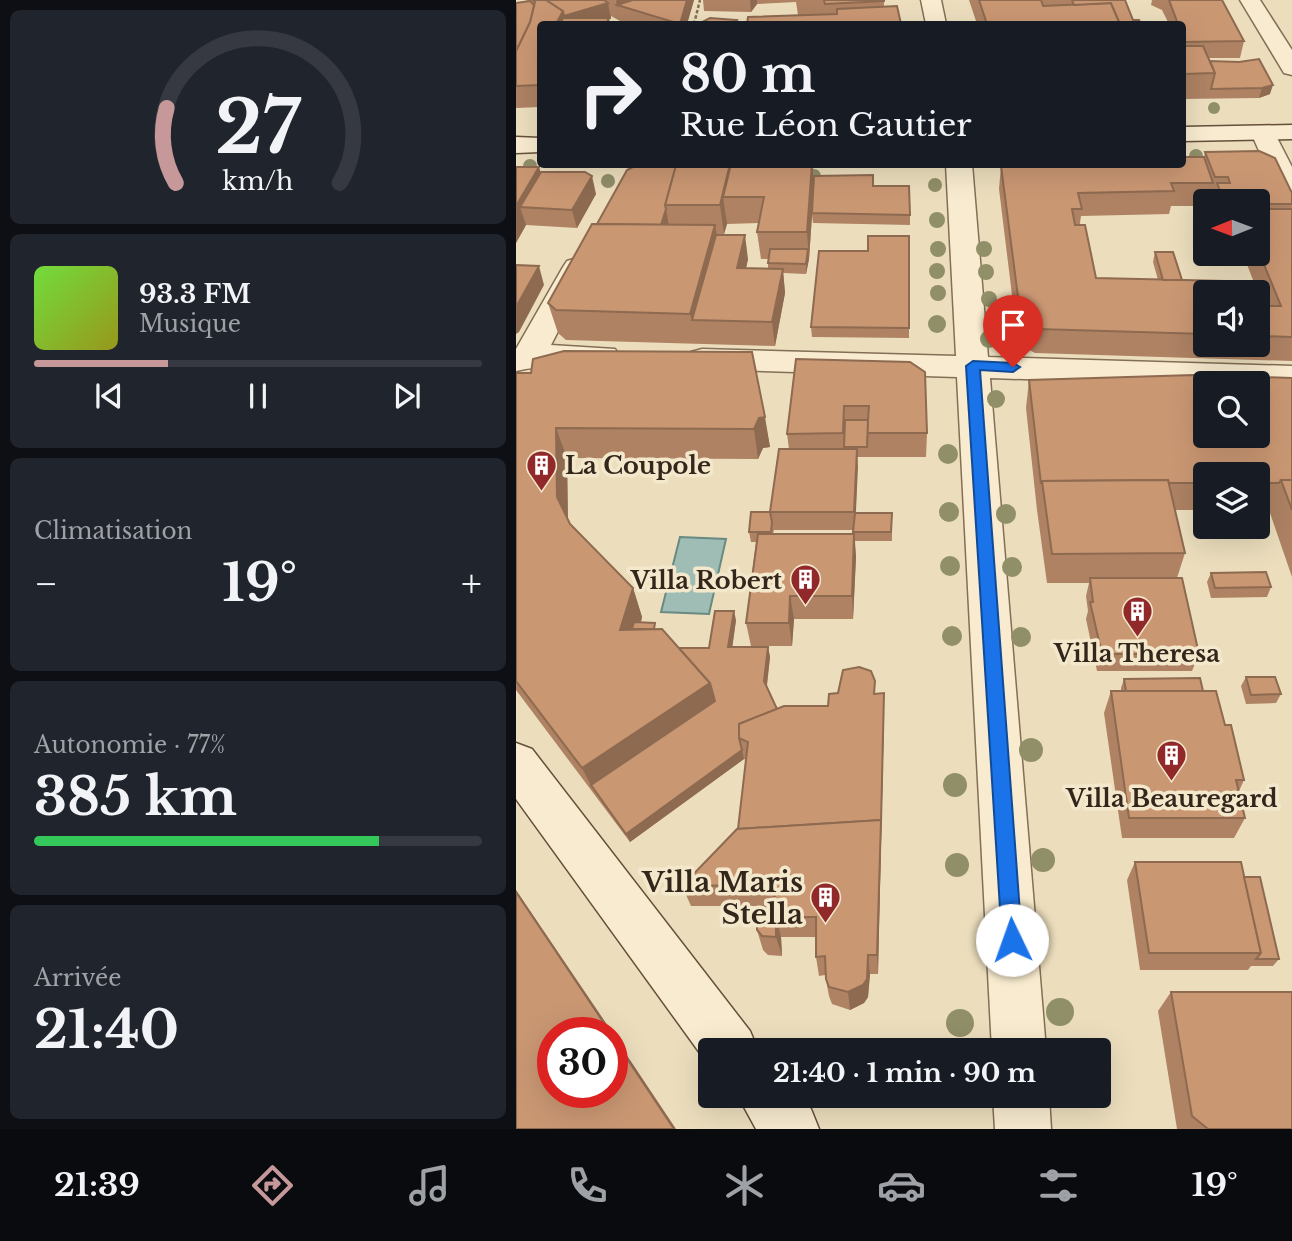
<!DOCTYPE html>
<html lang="fr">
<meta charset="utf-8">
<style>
:root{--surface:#171b24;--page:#20242c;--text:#f1f3f6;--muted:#9ea1a6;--line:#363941;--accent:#c6989a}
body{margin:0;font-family:"Libre Baskerville",serif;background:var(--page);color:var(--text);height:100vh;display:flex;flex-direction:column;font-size:26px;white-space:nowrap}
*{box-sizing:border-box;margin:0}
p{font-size:23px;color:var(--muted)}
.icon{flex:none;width:38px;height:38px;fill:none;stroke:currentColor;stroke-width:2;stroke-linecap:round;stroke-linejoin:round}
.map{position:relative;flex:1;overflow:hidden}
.panel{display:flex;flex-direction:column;gap:10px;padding:10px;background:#0d0f14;width:516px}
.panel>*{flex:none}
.guide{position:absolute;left:21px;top:21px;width:649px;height:147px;border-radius:7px;box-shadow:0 7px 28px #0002;background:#171b24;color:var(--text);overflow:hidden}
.needle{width:46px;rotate:269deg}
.tools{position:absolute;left:677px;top:189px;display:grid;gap:14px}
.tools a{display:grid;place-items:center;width:77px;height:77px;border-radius:7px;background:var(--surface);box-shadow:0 7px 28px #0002;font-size:35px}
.speed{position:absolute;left:21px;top:1017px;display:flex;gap:14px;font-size:35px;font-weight:700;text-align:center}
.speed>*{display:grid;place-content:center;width:91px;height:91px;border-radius:50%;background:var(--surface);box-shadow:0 7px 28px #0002;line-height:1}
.speed .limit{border:10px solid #d22;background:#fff;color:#111}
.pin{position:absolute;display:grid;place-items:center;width:60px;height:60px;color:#fff;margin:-72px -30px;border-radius:50% 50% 50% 0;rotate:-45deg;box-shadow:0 0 7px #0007}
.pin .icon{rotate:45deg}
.me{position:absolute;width:77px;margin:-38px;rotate:357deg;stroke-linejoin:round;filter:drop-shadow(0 0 5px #0008)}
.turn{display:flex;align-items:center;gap:24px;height:147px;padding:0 28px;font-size:32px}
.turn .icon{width:91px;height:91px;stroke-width:2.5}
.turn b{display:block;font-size:49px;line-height:60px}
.big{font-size:52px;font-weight:700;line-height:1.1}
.panel .widget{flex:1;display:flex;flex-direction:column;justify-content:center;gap:10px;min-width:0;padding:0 24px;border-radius:10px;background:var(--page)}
.panel .dial{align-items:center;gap:0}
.dial svg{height:182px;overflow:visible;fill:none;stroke:var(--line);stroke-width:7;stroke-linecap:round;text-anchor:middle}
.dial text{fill:var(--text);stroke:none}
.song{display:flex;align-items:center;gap:21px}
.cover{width:84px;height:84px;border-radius:10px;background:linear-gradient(135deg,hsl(100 70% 55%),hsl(60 70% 35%))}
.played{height:7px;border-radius:4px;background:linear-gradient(90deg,var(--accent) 30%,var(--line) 30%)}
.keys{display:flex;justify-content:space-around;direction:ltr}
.heat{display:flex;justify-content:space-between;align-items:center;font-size:38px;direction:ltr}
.charge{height:10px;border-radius:5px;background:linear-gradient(90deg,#34c759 77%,var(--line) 0)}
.trip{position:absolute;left:182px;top:1038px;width:413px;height:70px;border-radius:7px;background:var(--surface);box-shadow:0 7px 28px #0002;font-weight:700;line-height:70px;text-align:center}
.tab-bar{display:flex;height:112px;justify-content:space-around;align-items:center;background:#090b0e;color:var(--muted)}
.tab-bar .icon{width:49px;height:49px}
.tab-bar .current{color:var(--accent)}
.tab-bar b{font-size:32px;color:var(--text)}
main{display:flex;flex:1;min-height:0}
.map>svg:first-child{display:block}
.water{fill:#a0bdb5;stroke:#688a82;stroke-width:2}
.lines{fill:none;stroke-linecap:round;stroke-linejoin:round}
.street-casing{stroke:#836e56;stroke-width:3}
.secondary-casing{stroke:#654f3a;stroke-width:3}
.path{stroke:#836e56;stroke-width:2.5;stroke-dasharray:3.5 2;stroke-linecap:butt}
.street{fill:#f8ebcf;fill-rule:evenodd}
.secondary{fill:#f8ebcf;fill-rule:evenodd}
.tree{fill:#908f68}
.wall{fill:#ae8263;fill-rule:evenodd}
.shaded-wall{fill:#8d6a50}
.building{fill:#ca9773;stroke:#8d6a50;stroke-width:2;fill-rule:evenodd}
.route{fill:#1a73e8;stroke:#114b97;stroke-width:2}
.labels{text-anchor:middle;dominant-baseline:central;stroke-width:7;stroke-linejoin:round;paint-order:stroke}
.poi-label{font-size:24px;font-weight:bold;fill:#33261b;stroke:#f4e8cc}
.near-poi-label{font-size:28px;font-weight:bold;fill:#33261b;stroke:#f4e8cc;text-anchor:end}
</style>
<main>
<section class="panel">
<div class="widget dial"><svg viewBox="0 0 100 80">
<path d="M14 69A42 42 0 1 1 86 69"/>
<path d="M14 69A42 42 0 0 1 10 36" stroke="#c6989a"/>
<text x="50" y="56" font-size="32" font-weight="700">27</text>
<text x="50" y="72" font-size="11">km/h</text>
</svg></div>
<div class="widget">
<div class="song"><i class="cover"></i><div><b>93.3 FM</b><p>Musique</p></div></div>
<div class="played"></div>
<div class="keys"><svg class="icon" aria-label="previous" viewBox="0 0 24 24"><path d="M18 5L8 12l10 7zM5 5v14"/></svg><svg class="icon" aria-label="pause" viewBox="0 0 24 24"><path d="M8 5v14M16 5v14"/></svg><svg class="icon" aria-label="next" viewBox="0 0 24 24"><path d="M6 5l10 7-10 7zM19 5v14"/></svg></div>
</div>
<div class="widget"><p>Climatisation</p>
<div class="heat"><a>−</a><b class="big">19°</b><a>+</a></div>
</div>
<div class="widget"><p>Autonomie · 77%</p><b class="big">385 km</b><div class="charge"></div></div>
<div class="widget"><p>Arrivée</p><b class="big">21:40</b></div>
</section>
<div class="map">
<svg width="776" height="1129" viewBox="0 0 776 1129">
<rect width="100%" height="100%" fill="#ecdebd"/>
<polygon class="water" points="164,537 210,539 193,614 145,612"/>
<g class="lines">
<defs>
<g id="street">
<polygon points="405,0 425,0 430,24 410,24"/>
<polygon points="724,0 744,0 776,50 776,75 768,73"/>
<polygon points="747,126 756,128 776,167 776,203 767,201 763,195 735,133 738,128"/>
<polygon points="430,164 456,164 472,357 776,366 776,388 742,386 742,383 690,385 474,378 530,1050 476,1050 441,377 186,369 175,366 170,359 175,352 186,349 440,356"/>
<path d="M61,258L71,261L75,267L35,345L99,349L104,356L99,363C67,372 34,362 0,371V349L47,267L51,261Z"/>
<polygon points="477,1096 533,1096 535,1129 479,1129"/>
</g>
<g id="secondary">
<polygon points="776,125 776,139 667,141 667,127"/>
<polygon points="0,137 24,138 24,152 0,153"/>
<polygon points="0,743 16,749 234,1031 242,1050 194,1050 194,1067 0,799"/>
<polygon points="222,1096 284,1096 295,1109 303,1129 240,1129"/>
</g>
</defs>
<use href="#street" class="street-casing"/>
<use href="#secondary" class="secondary-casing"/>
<polyline class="path" points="178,24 184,0"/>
<use href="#street" class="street"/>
<use href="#secondary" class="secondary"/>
</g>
<g class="tree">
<circle cx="698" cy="108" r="6"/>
<circle cx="680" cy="156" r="7"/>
<circle cx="14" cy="166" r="7"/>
<circle cx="298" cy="176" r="7"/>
<circle cx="92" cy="181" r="7"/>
<circle cx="419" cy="185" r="7"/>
<circle cx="421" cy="220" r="8"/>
<circle cx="422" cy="249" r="8"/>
<circle cx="468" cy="249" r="8"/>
<circle cx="421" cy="271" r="8"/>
<circle cx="470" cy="272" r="8"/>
<circle cx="422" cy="293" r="8"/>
<circle cx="473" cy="299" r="8"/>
<circle cx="421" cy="324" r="9"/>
<circle cx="473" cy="339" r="9"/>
<circle cx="480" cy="399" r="9"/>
<circle cx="432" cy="454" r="10"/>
<circle cx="433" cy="512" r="10"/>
<circle cx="490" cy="514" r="10"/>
<circle cx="434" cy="566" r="10"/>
<circle cx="496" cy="567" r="10"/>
<circle cx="436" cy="636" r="10"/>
<circle cx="505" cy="637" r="10"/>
<circle cx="515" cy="750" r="12"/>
<circle cx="439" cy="785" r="12"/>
<circle cx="527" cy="860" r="12"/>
<circle cx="441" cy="865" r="12"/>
<circle cx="544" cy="1012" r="14"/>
<circle cx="444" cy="1023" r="14"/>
</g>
<g class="wall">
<polygon points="13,0 178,0 171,24 114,24 104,21 95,16 95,19 93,19 94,24 24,24 24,107 0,108 0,3"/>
<polygon points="187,0 368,0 368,7 385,24 282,15 280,2 241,4 235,12 188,11"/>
<polygon points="453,0 609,0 617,20 625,24 461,24"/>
<polygon points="636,0 706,0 728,41 724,58 692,58 694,61 723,62 754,94 743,98 667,99 667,24 653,24 646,10 635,5"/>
<path d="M689,152L776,193V361L519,353L502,344L483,189L485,166L688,157ZM690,201H742V254H727L747,306H742V345H690V292L666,280L639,252L637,262L642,280L580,278L564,223L565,216L653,214L655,206H690Z"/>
<path d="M160,164H297L298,176L358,186L394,215V225L297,223L296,215L293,259L290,274L267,273L269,293L259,346L50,340L42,333L32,303L81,224ZM243,223L241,232L245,259H252V269L230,268L232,259L200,234H208L211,224Z"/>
<polygon points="0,167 25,172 80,194 61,228 10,225 0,243"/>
<polygon points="393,236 393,338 296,337 295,327 352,251"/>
<polygon points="236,352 254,447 247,448 242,459 51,458 52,521 54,524 117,588 126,617 125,623 141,629 163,648 193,648 220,620 216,647 252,647 254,657 251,686 261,709 312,706 360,694 368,693 368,715 362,974 354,974 352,997 348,1003 334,1010 316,1004 313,996 309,975 303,976 300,957 300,937 265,937 266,956 252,955 247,950 241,930 250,906 175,906 166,886 222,829 230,760 228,759 114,842 0,690 0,373 15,373"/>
<path d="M280,359L411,433L410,457H341L340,513L376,523V541H339L340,557L337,619H278L276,646H235L230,623L240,542H235L233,532L254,512L273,449L271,434ZM258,530H337L338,534H257Z"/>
<polygon points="776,378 776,577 753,510 742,510 742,474 690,474 690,510 659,510 669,553 661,578 683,654 676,671 581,671 570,619 572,611 570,596 573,583 531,583 521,510 510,408 513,380"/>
<polygon points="695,573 755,587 751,597 695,598 691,582"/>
<polygon points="730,677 765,694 760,703 730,704 725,686"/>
<polygon points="608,679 687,691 709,725 728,780 723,791 729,818 718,838 606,838 588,713 595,691 605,691 605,688"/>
<polygon points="619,862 728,877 763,959 757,966 735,966 732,970 624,970 611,880"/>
<polygon points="655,992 776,1129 661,1129 642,1011"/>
</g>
<g class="shaded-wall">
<polygon points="101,0 167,0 101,5 104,21 100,1"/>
<polygon points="171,0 178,0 171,24 164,24"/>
<polygon points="234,0 241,0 241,4 235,12"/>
<polygon points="92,3 95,19 93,19 94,24 40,24 47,11"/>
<polygon points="757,85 754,94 743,98 746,88"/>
<polygon points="214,164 217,197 207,197 211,224 208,234 204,205"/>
<polygon points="296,164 298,186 293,259 291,232"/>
<polygon points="23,167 30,190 4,207 10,225 0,243 0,206"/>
<polygon points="76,176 80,194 61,228 56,210"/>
<polygon points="150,209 154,232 144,231"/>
<polygon points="199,225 204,254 176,320 174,314"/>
<polygon points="229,235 232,259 225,291 221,268"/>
<polygon points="292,249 293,259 290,274 290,264"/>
<polygon points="23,266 28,285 3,332 0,334 0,307"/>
<polygon points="267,269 269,293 259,346 256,322"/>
<polygon points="249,417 254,447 247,448 242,459 238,429 243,418"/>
<polygon points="40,428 51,458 52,526 41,497"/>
<polygon points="341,449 342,467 339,530 338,512"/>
<polygon points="338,534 340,557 337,619 336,596"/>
<polygon points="117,588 126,617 117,648 104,630"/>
<polygon points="274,596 278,619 276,646 273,623"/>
<polygon points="218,611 220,620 215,657 212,647"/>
<polygon points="252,647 254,657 250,691 248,681"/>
<polygon points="194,683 201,710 75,785 79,793 66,768"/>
<polygon points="368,693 368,715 362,974 361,955"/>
<polygon points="226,750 228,759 114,842 110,834"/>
<polygon points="0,890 96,1032 94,1032 0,892"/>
<polygon points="260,917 265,937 266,956 260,937"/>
<polygon points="352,955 354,974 352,997 348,1003 334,1010 332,992"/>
<polygon points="96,1033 160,1129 158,1129 96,1036"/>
</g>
<g class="building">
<polygon points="17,0 31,0 47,11 40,24 24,24 24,85 0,86 0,51 14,22 19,2"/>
<polygon points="30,0 88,0 92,3 48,16 47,11"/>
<polygon points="117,0 171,0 164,24 155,24 164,24 101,5"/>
<polygon points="308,0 368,0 368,1 309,4"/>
<polygon points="463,0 525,0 527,6 595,3 604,24 471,24"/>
<polygon points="556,0 609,0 617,20 623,20 625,24 604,24 595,3 558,5"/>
<polygon points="653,0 706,0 728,41 668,42 667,37 667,24 662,24"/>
<polygon points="14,1 18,5 14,22 0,51 0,3"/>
<polygon points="381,6 385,24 231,24 232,17 321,14 321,9"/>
<polygon points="47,18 93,18 90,24 44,24"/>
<polygon points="194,18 221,20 218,24 184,24 186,22"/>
<polygon points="667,46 687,46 699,73 667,74"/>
<polygon points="743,59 757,85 746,88 695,89 699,73 694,61 723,62"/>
<polygon points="743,151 759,158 776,193 776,204 742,204 742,201 708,201 701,183 714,183 712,177 699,177 689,152"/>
<polygon points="667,157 688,157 697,183 655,183 658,191 562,193 566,209 556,209 559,225 569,225 580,278 710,281 714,292 690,292 690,334 522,329 505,320 485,166 488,164 667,164"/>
<polygon points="160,164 214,164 204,205 149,205"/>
<polygon points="215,164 296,164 291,232 241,232 248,197 207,197"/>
<polygon points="121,165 160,165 149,205 150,209 145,225 81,224 111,170"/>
<polygon points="0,167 23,167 0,206"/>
<polygon points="25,172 69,172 76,176 56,210 4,207"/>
<polygon points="357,175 357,186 393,186 394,215 296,213 298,176"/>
<polygon points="742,209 776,209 776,337 742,336 742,306 765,306 742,250"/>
<polygon points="76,224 199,225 174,314 40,310 32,303"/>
<polygon points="200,235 229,235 221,268 267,269 256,322 176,320"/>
<polygon points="352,236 393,236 393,328 295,327 303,251 352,251"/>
<polygon points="254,249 292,249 290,264 252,263"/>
<polygon points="639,252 657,252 666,280 647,280"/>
<polygon points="0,265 23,266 0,307"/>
<polygon points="48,351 236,352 249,417 243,418 238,429 40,428 41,497 54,524 117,588 104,630 146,629 194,683 66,768 0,681 0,373 15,373 17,359"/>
<polygon points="280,359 394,362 409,372 411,433 351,433 353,406 328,406 327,433 271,434"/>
<path d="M678,375L776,378V480H765L763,483H742V474H690V483H653L652,480L526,481L525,484L513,380ZM690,383H742V436H690Z"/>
<polygon points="329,420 352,420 351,447 328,447"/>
<polygon points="263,449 341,449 338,512 254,512"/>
<polygon points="652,480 669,553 536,554 526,481"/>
<polygon points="765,480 776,480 776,510"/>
<polygon points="235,512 254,512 256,522 255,532 233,532"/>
<polygon points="339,513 376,513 375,532 337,532"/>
<polygon points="242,534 338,534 336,596 274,596 273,623 230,623"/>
<polygon points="750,572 755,587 699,588 695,573"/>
<polygon points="574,578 666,578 683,654 586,654 574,602 577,602"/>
<polygon points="199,611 218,611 212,647 252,647 248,681 261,709 223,724 223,738 226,750 110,834 75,785 199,701 194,683 163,648 193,648"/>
<polygon points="118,622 139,623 138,629 116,629"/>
<polygon points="343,667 355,671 359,681 358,694 368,693 365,823 365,820 222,829 232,742 223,738 223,724 268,706 312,706 313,694 322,693 327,670"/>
<polygon points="730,677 759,677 765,694 735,695"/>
<polygon points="684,678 687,691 610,691 608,679"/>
<polygon points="595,691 700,691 709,725 715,725 728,780 720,780 729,818 613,818"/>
<polygon points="365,820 361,955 352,955 351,979 347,985 332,992 313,987 310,979 309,956 300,957 300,917 260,917 260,937 246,936 241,930 241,914 259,896 257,885 166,886 221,829"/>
<polygon points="619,862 725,862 745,953 633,953"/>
<polygon points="728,877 744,877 763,959 740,959 745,953"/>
<polygon points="0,892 94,1032 37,1032 37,1092 96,1092 96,1036 158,1129 0,1129"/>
<polygon points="655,992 776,992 776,1129 692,1129 676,1116"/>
</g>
<polygon class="route" points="457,361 497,363 504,367 497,372 464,370 506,940 503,947 496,950 489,947 486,940 450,366"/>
<defs>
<symbol id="building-pin" viewBox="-11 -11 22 30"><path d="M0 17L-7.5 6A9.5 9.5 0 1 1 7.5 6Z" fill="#912829" stroke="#f4e8cc"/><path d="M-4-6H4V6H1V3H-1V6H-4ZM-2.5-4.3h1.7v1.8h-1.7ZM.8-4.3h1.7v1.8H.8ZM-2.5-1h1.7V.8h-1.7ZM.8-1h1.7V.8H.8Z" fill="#fff"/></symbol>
</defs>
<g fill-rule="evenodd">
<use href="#building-pin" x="8" y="448" width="35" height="47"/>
<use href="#building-pin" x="272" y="562" width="35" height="47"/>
<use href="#building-pin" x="604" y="594" width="35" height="47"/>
<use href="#building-pin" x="638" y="738" width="35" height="47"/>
<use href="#building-pin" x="292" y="880" width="35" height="47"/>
</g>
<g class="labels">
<g class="poi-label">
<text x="49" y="465" text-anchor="start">La Coupole</text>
<text x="266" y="580" text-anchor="end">Villa Robert</text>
<text x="621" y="653">Villa Theresa</text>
<text x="656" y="798">Villa Beauregard</text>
</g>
<g class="near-poi-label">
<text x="287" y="882">Villa Maris<tspan x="287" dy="32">Stella</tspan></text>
</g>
</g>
</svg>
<div class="tools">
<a><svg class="needle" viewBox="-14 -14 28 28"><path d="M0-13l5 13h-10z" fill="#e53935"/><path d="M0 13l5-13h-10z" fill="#9ea1a6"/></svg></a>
<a><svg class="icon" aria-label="sound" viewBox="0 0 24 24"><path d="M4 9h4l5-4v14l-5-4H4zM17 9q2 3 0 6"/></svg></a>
<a><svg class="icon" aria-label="search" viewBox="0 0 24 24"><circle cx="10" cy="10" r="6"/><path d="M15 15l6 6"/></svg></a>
<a><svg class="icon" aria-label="layers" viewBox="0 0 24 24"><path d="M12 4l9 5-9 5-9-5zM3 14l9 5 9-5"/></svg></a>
</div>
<div class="speed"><div class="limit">30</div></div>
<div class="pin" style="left:497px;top:367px;background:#d93025"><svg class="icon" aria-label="arrive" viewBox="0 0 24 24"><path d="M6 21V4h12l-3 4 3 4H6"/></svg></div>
<svg class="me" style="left:496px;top:940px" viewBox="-20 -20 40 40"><circle r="19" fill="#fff"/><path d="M0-13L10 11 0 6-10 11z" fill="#1a73e8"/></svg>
<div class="trip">21:40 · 1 min · 90 m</div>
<div class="guide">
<div class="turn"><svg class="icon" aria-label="right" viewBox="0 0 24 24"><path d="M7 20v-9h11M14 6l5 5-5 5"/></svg><div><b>80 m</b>Rue Léon Gautier</div></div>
</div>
</div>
</main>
<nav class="tab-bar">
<b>21:39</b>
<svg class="icon current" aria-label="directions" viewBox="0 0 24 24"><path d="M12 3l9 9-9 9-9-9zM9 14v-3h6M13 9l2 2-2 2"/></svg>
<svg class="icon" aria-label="music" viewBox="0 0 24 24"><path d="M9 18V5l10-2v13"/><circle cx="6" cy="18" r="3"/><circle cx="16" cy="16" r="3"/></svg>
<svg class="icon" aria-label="phone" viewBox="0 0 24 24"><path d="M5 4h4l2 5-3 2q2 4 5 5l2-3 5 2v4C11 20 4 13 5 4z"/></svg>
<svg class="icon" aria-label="climate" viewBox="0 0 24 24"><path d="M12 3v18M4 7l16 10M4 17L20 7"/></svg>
<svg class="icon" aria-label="car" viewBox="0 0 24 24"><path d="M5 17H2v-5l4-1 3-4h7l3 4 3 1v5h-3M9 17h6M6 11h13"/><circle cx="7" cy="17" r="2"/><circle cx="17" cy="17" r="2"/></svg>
<svg class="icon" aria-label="filters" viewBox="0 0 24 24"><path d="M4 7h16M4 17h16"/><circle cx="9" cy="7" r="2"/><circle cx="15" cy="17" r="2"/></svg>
<b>19°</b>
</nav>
